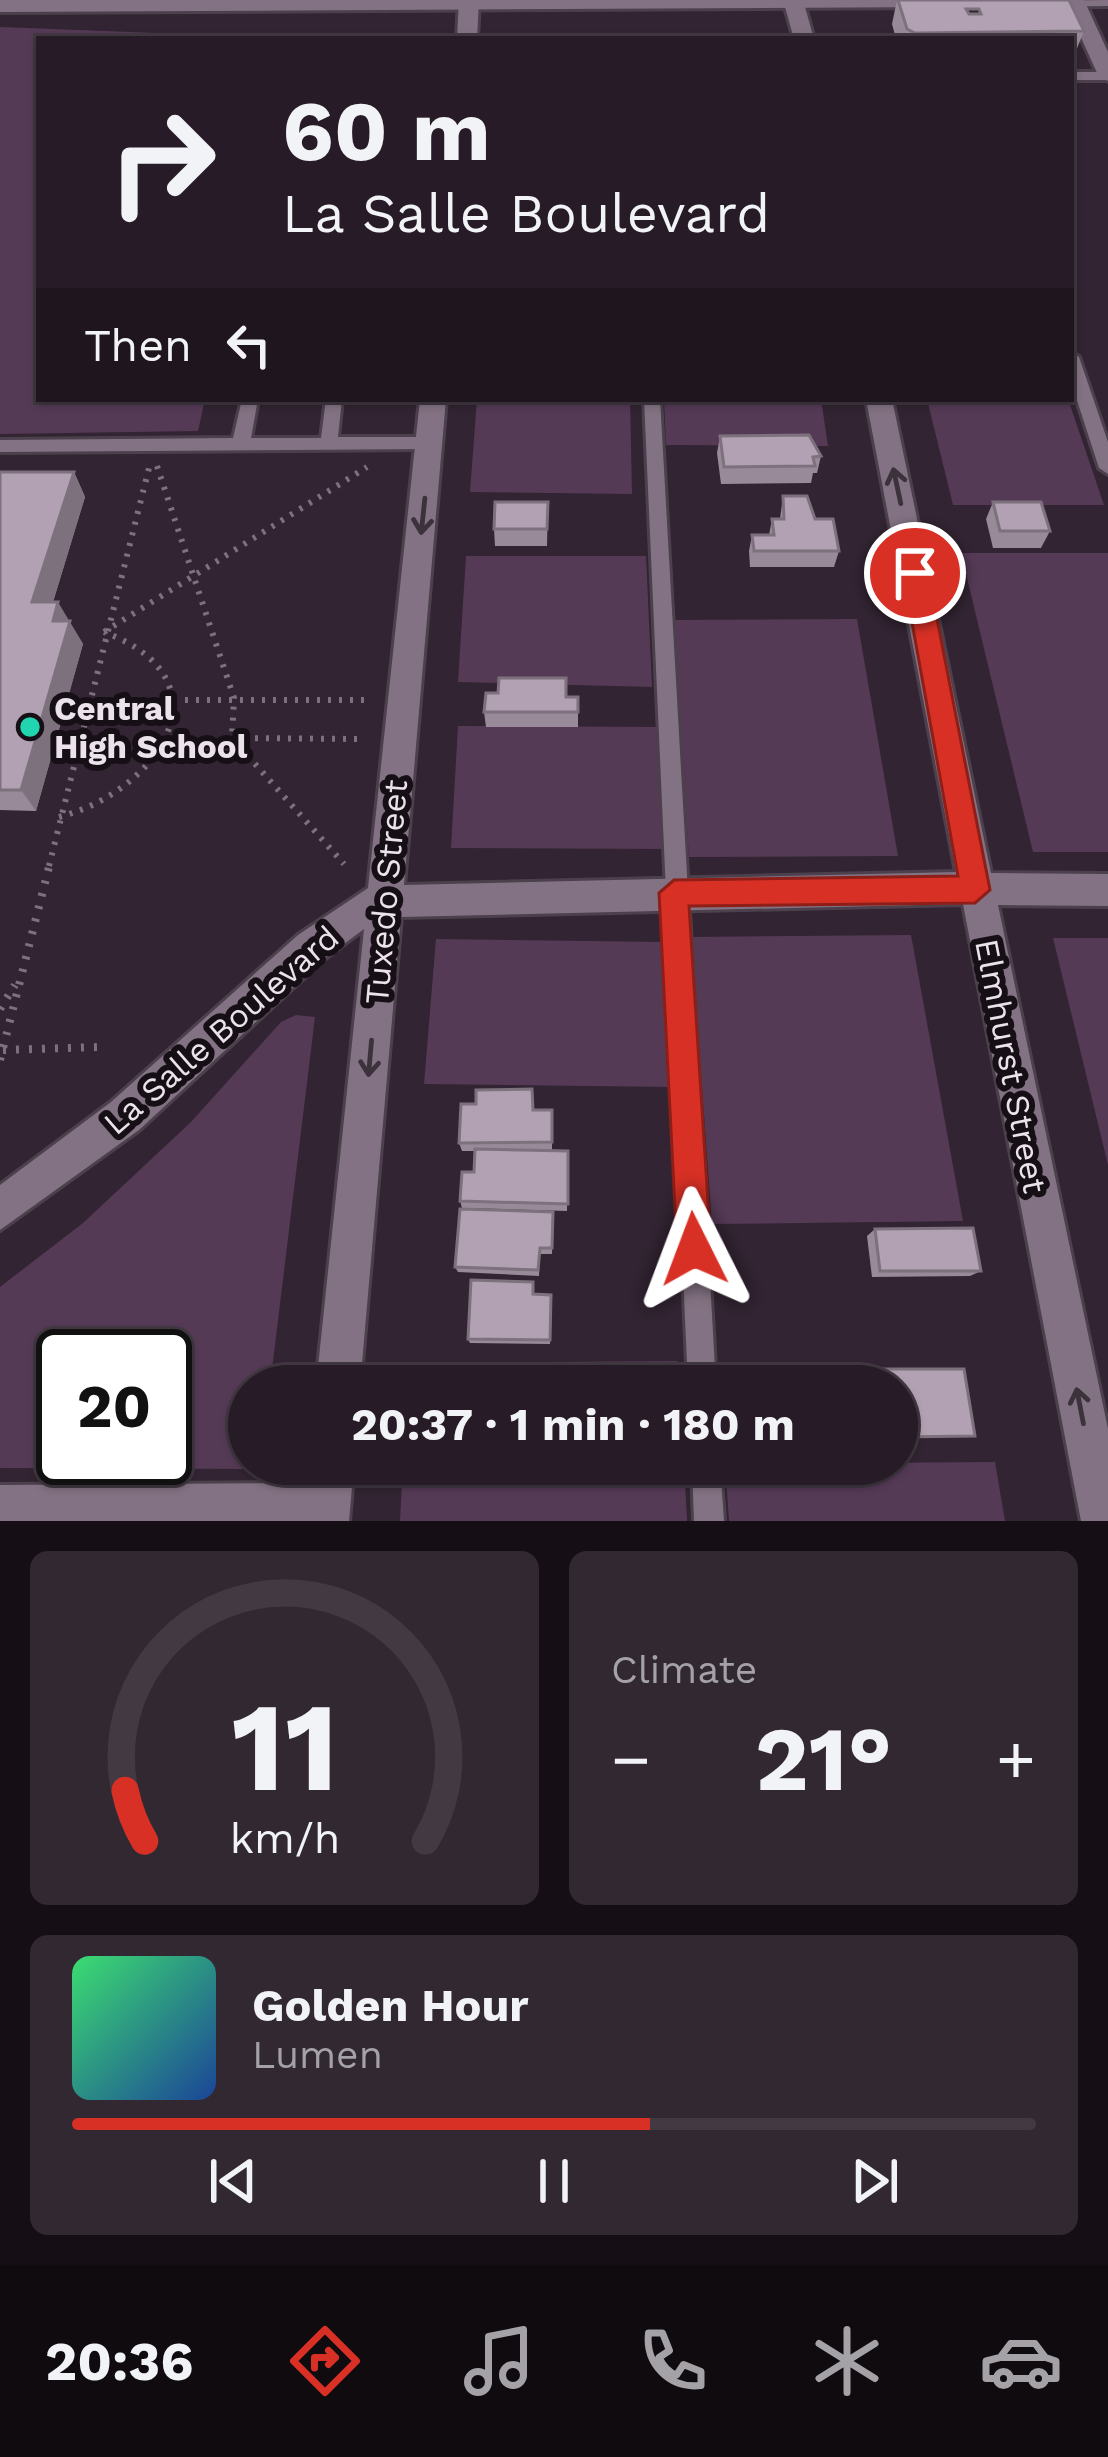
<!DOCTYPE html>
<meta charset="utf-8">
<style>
:root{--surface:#261b26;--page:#322832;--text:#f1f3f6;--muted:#a4a1a7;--line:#423943;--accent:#d93025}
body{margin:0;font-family:"Work Sans",sans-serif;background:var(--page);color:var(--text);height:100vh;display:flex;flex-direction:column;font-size:45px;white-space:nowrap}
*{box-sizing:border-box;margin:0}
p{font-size:39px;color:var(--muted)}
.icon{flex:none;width:66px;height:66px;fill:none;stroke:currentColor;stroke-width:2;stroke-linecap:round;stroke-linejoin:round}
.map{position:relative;height:1521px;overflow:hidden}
.details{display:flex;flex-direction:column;gap:30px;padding:30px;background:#150f15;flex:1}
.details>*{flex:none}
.banner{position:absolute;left:36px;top:36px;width:1038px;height:366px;border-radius:0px;box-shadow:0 3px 9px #0004,0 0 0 3px var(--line);background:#261b26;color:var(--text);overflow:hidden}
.speed{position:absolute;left:36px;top:1329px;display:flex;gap:24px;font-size:60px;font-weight:700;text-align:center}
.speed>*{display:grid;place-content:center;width:156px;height:156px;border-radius:50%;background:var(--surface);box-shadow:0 3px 9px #0004,0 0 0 3px var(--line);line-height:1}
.speed .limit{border:6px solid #111;border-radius:18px;background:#fff;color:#111}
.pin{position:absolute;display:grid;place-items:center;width:102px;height:102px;color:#fff;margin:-51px;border:6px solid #fff;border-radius:50%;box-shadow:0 3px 12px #0007}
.me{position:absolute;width:132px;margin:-66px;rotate:357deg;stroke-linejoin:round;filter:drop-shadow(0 0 9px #0008)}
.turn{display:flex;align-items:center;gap:42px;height:252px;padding:0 48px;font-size:54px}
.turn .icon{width:156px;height:156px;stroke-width:2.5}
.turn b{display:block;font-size:84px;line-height:102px}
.then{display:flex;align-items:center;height:114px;padding:0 48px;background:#0003;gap:24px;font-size:45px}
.big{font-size:90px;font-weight:700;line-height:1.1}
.details .tile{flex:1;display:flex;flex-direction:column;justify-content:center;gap:18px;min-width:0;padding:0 42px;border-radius:18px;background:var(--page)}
.details .dial{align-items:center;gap:0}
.dial svg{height:312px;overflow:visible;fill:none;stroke:var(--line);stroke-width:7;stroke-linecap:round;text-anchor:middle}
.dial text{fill:var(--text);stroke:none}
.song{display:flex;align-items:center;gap:36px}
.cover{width:144px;height:144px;border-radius:18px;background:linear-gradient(135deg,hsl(140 70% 55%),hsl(220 70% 35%))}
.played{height:12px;border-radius:6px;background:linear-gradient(90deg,var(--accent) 60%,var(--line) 60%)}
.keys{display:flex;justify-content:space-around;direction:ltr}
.heat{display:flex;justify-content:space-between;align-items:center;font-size:66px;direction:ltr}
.details .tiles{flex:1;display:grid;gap:30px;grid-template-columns:1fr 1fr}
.tile:last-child{grid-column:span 2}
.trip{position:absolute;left:228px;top:1365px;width:690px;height:120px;border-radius:60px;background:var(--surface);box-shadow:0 3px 9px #0004,0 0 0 3px var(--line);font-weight:700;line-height:120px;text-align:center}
.tab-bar{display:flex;height:192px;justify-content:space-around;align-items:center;background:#0f0b0f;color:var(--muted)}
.tab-bar .icon{width:84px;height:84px}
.tab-bar .on{color:var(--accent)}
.tab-bar b{font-size:54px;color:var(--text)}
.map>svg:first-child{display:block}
.green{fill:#553a56;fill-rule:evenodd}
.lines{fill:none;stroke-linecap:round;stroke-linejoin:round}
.service-casing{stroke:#4b404c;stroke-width:6}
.minor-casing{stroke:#4b404c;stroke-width:6}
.tertiary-casing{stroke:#4b404c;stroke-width:6}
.path-far1{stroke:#7d717d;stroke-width:6;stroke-dasharray:3 8;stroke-linecap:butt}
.path{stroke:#7d717d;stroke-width:8;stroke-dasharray:3 10;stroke-linecap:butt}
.service{fill:#837283;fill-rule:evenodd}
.minor{fill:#837283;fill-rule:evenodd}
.tertiary{fill:#837283;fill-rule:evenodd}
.wall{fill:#998a99;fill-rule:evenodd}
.shaded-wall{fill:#7d717d}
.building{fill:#b2a1b2;stroke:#7d717d;stroke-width:3;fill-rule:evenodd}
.oneway{stroke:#3c323c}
.route{fill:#d93025;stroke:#8d1f18;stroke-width:3}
.poi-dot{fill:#21d5b0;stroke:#161016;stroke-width:4.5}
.labels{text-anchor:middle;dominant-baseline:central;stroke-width:12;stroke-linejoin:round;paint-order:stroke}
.poi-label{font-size:33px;font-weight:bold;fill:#ebe2eb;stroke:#161016;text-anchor:start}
.street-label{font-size:33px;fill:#ebe2eb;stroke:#161016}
</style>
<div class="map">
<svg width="1108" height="1521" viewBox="0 0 1108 1521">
<rect width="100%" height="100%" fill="#322432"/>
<g class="green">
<polygon points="0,27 208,35 39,39 39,399 205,399 198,431 0,434"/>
<polygon points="477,399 630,399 632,494 470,492"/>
<polygon points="664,399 821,399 828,446 666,445"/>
<polygon points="927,399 1068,399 1104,505 953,505"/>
<polygon points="961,553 1108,553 1108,852 1033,852"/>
<polygon points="466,556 646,556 652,687 458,682"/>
<polygon points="857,619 898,856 689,857 673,620"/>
<polygon points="458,726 663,727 669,849 451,848"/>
<polygon points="911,935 963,1221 712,1224 691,937"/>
<polygon points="1053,938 1108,938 1108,1165"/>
<polygon points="436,939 666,942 672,1087 424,1084"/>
<path d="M296,1015L315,1017L270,1386H249V1464H261L260,1469L0,1468V1287L83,1223L191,1122L281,1022ZM63,1356H165V1458H63Z"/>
<polygon points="678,1361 679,1386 408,1386 409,1363"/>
<polygon points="995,1462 1005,1521 729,1521 725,1464"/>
<polygon points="403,1464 684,1464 687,1521 400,1521"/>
</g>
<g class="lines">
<defs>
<g id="service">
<rect x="1071" y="72" width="37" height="8"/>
<polygon points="1071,352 1079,357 1108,442 1108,474 1099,468 1071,382"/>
<polygon points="242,399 258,399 251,438 321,438 326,399 342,399 338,437 430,437 439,443 430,449 0,452 0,440 233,438"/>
<polygon points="644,399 660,399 716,1386 688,1386"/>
<polygon points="692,1464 720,1464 724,1521 694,1521"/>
</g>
<g id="minor">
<polygon points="459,0 479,0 477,39 457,39"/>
<polygon points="783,0 803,0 814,39 794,39"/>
<polygon points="1064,0 1084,0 1108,52 1108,81 1098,75"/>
<polygon points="420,399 446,399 404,885 956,872 866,399 892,399 991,873 1108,874 1108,906 998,905 1108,1429 1108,1521 1081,1521 963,904 401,917 360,1386 316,1386 364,929 324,959 139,1130 0,1230 0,1185 111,1102 298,935 368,888"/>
<polygon points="308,1464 354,1464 349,1521 0,1521 0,1485 306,1483"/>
</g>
<g id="tertiary">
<polygon points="0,0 947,0 948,1 938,7 0,12"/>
<polygon points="1108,0 1108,6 1026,7 1016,1"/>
</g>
</defs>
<use href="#service" class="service-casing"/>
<use href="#minor" class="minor-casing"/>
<use href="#tertiary" class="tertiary-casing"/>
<g class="path-far1">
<polyline points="157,466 234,698 232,738 344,864"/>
<polyline points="104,632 367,467"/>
<polyline points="174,700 366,700"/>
<polyline points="233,738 361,739"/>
<path d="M59,817C157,792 234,681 104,632"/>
<polyline points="49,866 149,468"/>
</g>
<g class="path">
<polyline points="0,1009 15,985"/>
<polyline points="3,1050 99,1047"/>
<polyline points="0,1060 50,863"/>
</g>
<use href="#service" class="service"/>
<use href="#minor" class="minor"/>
<use href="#tertiary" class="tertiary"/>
</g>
<g class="wall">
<path d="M897,0H1069L1084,31L1074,56H1071V39H896L892,24ZM966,9H979L981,14H969Z"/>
<polygon points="720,436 821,456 817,473 813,473 811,483 721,484 717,453"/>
<polygon points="0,472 74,472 85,497 53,602 69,621 83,644 36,811 0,810"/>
<polygon points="783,496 815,519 839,551 834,567 750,567 749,551 752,535 769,535 772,519 780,519"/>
<polygon points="548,502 547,546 495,546 494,529"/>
<polygon points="993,502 1050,531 1041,548 993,548 986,519"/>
<polygon points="566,697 578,697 578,727 486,727 484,712"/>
<polygon points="533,1110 552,1110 552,1150 568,1151 567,1211 462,1208 460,1201 474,1172 475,1151 462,1151 459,1143"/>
<polygon points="553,1212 552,1254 540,1254 539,1276 458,1272 455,1267"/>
<polygon points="875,1229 981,1271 970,1276 872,1277 867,1236"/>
<polygon points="533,1295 551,1295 550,1344 470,1343 468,1339"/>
<polygon points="875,1369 975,1436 897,1438 897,1386 868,1386 866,1372"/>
</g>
<g class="shaded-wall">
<polygon points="74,472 85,497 46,625 32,602"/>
<polygon points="58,602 83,644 36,811 21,790 53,621"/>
</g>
<g class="building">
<path d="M898,0H1069L1084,31L915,33L907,29ZM966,9H979L981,14H969Z"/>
<polygon points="809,435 821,456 813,457 815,466 724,467 720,436"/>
<polygon points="0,472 74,472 32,602 58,602 53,621 70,621 21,790 0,790"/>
<polygon points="783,496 807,496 815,519 833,519 839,551 754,551 752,535 774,535 772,519 784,519"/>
<polygon points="495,502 548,502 547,529 494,529"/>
<polygon points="993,502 1041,502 1050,531 1000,531"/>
<polygon points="499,678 566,678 566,697 578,697 578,712 484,712 486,693 498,693"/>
<polygon points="532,1089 533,1110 552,1110 552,1142 459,1143 461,1104 476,1104 476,1090"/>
<polygon points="475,1149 568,1151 568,1204 460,1201 462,1172 474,1172"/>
<polygon points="460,1209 553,1212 552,1248 540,1248 538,1270 455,1267"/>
<polygon points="973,1228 981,1271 880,1271 875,1229"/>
<polygon points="471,1280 533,1282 533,1294 551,1295 550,1340 468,1339"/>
<polygon points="875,1369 964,1369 975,1436 897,1437 897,1386 877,1386"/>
</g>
<defs><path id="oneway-shaft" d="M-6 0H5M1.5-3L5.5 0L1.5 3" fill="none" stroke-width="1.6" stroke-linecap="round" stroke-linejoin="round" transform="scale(3)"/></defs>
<g class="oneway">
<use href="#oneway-shaft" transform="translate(897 486) rotate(-102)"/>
<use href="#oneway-shaft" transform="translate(423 516) rotate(96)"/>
<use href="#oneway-shaft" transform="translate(370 1058) rotate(95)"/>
<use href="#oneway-shaft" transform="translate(1080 1406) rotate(-101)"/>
</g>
<polygon class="route" points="915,564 928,573 990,890 975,903 689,906 711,1249 706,1261 694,1266 682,1261 677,1249 659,893 674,880 958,876 903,573"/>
<circle class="poi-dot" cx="30" cy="727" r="12"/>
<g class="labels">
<g class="poi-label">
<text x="54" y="708">Central<tspan x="54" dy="38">High School</tspan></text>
</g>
<g class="street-label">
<text transform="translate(386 892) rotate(-85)">Tuxedo Street</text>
<text transform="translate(221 1030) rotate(-41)">La Salle Boulevard</text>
<text transform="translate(1011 1066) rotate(79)">Elmhurst Street</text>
</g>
</g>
</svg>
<div class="speed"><div class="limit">20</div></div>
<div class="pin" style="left:915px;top:573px;background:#d93025"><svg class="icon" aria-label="arrive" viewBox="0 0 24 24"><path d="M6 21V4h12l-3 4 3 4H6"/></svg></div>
<svg class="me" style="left:694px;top:1249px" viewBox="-20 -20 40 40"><path d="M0-17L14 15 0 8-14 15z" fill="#d93025" stroke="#fff" stroke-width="4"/></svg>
<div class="trip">20:37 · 1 min · 180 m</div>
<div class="banner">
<div class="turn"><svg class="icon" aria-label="right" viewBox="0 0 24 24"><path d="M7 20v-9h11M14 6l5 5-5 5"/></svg><div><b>60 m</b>La Salle Boulevard</div></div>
<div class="then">Then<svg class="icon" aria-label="left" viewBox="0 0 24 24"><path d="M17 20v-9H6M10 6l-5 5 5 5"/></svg></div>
</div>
</div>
<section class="details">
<div class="tiles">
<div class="tile dial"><svg viewBox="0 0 100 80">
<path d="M14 69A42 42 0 1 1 86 69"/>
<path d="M14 69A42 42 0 0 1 9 56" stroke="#d93025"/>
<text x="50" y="56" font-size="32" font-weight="700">11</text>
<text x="50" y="72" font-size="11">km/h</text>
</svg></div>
<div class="tile"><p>Climate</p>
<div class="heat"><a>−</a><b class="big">21°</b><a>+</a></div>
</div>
<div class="tile">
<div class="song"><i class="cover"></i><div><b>Golden Hour</b><p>Lumen</p></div></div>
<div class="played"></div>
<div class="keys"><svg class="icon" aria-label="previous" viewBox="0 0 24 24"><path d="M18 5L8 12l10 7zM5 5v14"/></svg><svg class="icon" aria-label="pause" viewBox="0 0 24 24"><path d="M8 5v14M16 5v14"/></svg><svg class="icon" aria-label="next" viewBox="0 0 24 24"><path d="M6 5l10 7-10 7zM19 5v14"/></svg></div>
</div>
</div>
</section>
<nav class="tab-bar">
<b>20:36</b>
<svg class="icon on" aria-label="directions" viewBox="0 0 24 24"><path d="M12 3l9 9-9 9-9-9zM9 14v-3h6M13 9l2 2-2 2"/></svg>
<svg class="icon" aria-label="music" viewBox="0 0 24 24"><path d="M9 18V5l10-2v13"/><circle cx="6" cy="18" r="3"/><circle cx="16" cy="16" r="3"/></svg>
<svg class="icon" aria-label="phone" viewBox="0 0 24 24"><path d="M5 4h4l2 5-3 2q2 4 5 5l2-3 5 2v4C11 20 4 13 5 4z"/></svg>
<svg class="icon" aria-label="climate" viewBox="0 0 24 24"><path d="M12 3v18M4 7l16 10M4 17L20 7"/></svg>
<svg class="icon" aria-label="car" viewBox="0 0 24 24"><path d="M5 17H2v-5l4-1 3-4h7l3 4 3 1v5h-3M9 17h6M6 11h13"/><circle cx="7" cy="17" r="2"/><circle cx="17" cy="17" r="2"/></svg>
</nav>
